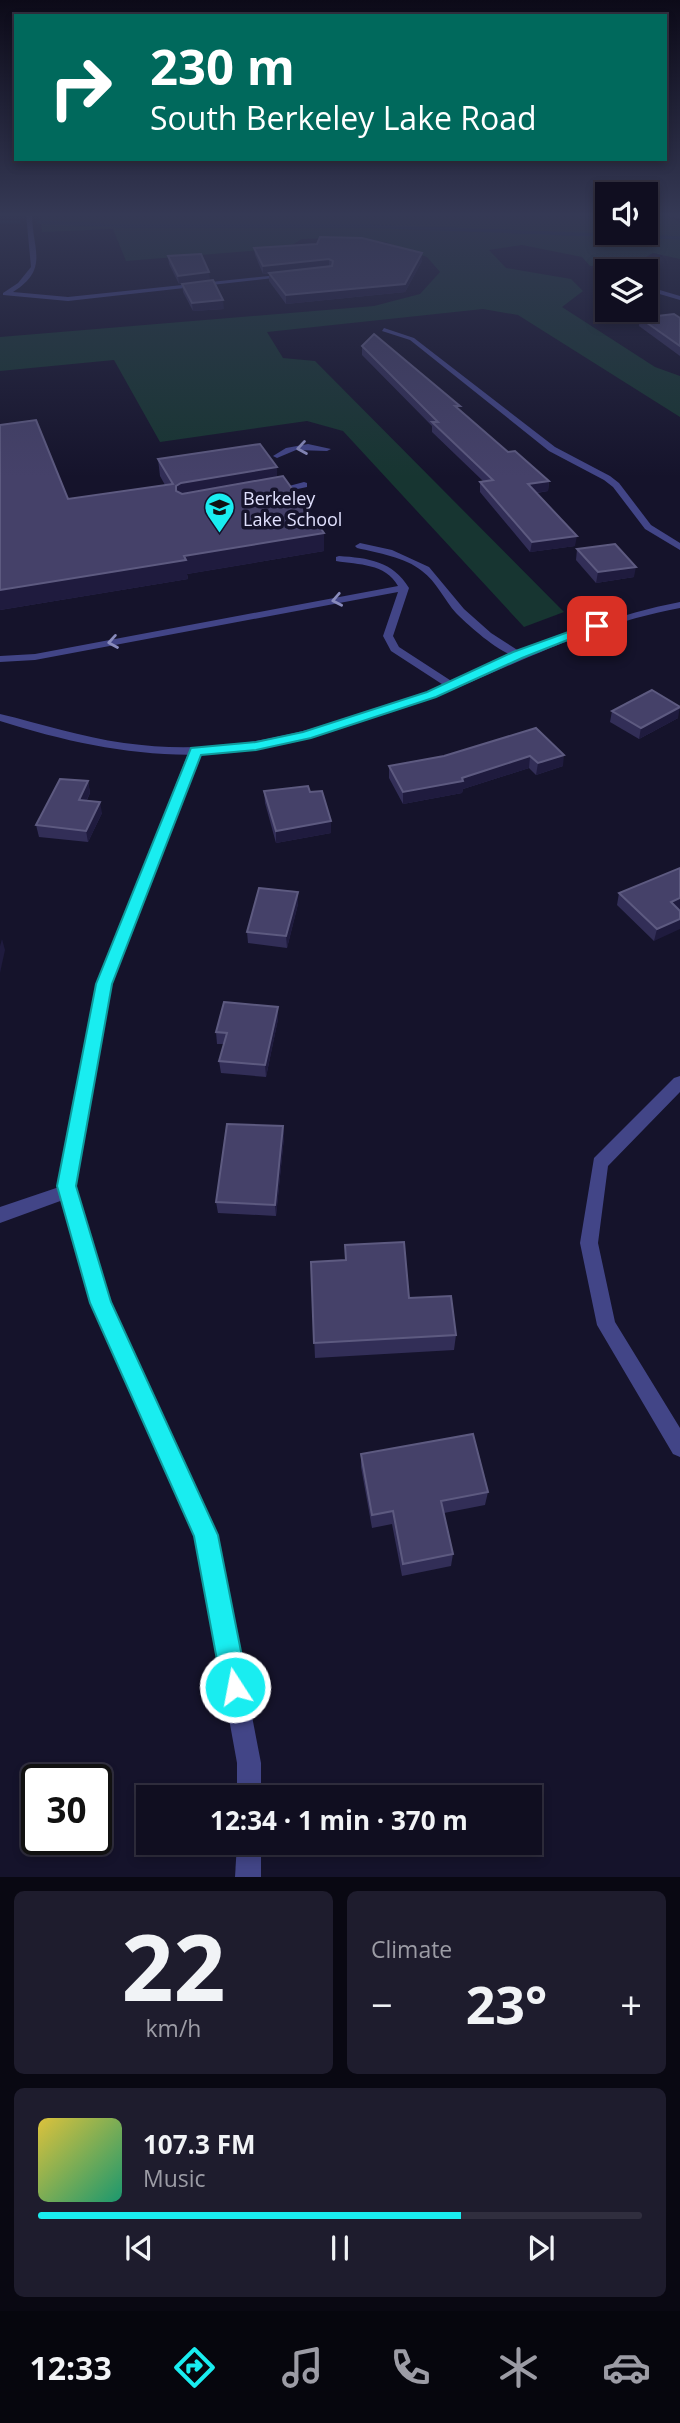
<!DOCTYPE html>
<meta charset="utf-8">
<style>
:root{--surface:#100e20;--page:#1e1c2d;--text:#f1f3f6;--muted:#9c9ca5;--line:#302e3e;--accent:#19edf0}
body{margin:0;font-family:"Open Sans",sans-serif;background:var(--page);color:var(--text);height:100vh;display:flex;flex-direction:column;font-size:26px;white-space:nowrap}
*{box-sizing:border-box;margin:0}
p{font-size:23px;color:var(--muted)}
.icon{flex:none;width:38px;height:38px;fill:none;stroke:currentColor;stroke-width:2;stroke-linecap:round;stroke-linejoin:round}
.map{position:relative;height:1877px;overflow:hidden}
.side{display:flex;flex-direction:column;gap:14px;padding:14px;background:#090812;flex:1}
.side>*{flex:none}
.hud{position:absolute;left:14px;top:14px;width:653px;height:147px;border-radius:0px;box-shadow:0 4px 10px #0003,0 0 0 2px var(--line);background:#00695c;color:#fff;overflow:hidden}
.buttons{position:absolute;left:595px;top:182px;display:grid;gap:14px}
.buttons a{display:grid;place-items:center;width:63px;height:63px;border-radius:0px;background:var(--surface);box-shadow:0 4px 10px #0003,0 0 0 2px var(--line);font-size:35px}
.speed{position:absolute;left:21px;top:1764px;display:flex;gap:14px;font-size:35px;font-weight:700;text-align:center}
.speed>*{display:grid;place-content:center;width:91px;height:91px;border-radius:50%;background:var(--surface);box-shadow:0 4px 10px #0003,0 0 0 2px var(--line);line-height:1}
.speed .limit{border:4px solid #111;border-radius:10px;background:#fff;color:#111}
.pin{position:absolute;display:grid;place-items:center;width:60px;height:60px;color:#fff;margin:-30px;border-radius:14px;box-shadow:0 4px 10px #0006}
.me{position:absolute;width:77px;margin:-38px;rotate:349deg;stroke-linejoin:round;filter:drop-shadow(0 0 5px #0008)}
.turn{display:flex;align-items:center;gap:24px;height:147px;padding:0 21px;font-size:32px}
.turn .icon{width:91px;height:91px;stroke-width:2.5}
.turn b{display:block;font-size:49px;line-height:60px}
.big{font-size:52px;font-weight:700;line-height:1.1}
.side .widget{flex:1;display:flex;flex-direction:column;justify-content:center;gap:10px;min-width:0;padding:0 24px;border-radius:10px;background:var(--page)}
.side .dial{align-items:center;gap:0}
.dial b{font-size:91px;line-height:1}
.song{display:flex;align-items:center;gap:21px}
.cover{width:84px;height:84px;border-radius:10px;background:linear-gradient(135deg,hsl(50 70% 55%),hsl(160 70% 35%))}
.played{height:7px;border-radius:4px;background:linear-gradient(90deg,var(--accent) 70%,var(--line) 70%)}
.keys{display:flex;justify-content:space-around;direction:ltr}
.heat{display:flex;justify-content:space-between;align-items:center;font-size:38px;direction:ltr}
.side .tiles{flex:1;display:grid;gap:14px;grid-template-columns:1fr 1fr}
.widget:last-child{grid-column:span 2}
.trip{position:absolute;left:136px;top:1785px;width:406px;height:70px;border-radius:0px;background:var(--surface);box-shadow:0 4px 10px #0003,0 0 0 2px var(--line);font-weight:700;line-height:70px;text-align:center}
.tabs{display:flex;height:112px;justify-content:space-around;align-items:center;background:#06060d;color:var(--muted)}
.tabs .icon{width:49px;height:49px}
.tabs .selected{color:var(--accent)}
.tabs b{font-size:32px;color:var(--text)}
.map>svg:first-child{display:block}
.green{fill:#173531}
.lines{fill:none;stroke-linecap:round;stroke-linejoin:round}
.stream{stroke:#0f2948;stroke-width:3.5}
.service{fill:#424587;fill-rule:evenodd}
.minor{fill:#424587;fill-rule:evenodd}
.tertiary{fill:#424587;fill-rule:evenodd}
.wall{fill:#322e57}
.shaded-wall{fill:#1f1b3e}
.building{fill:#454169;stroke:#5d5a80;stroke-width:2}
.oneway{stroke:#898bbc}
.route{fill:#19edf0;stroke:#109a9c;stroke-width:2}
.labels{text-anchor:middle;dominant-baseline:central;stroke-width:7;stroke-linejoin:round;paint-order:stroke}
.far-poi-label{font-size:18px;fill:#e0e0fd;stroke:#15132b;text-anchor:start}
</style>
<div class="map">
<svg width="680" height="1877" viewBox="0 0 680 1877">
<rect width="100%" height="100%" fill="#15132b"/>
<polygon class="green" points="40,214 607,214 607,233 646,233 646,214 660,214 680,222 680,259 653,253 630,267 590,266 582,257 522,245 489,250 506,268 571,279 583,291 562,307 655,367 680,376 680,417 518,315 483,309 267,332 283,358 315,361 564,612 524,627 343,431 307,421 160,442 114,360 0,371 0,337 374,306 420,294 440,272 427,257 385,242 334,238 302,239 287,248 126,261 113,229 42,232"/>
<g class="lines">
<g class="stream">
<polyline points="0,222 19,222"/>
<polyline points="38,222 123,226 365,226 680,238"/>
</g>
<g class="service">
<polygon points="308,444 331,449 327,451 296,450 277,458 273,456 286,448"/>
<polygon points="304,482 307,483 307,487 274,494 270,491"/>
<path d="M360,543L392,550L429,567L464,609L491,633L522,653V657C505,659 468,625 456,613C445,601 436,581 422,571C405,557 378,553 357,548L355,546Z"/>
<path d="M339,556C368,558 393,561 409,588L393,636L399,647L456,684V688H448L391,651L383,636L398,592L35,660L0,662V656L35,654L398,586C385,563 359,565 336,561V557Z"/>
<polygon points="68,1184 74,1186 77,1191 74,1196 0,1223 0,1207"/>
</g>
<g class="minor">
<path d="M26,214H32C32,249 50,269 13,292L68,297L288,274L291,276L68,301L3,295V293L18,283L31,267Z"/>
<polygon points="646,286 680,296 680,300 646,290"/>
<polygon points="384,328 414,338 555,447 610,476 619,483 651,525 680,543 680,550 645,529 613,487 604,480 549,451 410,340 382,331"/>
<polygon points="195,747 201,751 111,984 75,1186 110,1303 217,1535 261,1763 261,1797 237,1797 237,1763 196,1536 92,1303 59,1186 97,984 189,751"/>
<polygon points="680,1076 680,1092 608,1166 598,1243 615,1322 680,1428 680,1457 673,1454 597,1325 580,1243 594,1158 674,1078"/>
<polygon points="237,1843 261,1843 261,1877 235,1877"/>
</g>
<path class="tertiary" d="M680,602V608C598,623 526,659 450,691C421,703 390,712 360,722C316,736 271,750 225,753C149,760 73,744 0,721V714C42,724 81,737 124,743C210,755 278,740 359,715C388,706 417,697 445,685C523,653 596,618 680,602Z"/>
</g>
<g class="wall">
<polygon points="651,214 680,214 680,218"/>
<polygon points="254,248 422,261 405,292 286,304 269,281 269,273 275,273 263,274 255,255"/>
<polygon points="168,256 210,280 179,284 169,264"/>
<polygon points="182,284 224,309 193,311 183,292"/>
<polygon points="640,318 680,318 680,356 639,326"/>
<polygon points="362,346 459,410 508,452 549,481 548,491 537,493 575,546 530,552 480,492 480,482 483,481 432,432 432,426 362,355"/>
<polygon points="0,425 68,499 165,485 160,476 158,459 277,467 277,477 324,533 324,551 187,574 188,579 0,610"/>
<polygon points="577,549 634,577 596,583 576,560"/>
<polygon points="612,711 678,718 639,739 610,722"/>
<polygon points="536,728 563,766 536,775 529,768 463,789 462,793 403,804 389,778 389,766 444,756"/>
<polygon points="88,781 90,793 87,800 102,813 88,842 39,837 36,825"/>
<polygon points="264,791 310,792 331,833 276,843 265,803"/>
<polygon points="680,868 680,909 678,909 654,941 617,905 619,893"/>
<polygon points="298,892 298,904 287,948 248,943 247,932"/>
<polygon points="278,1019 266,1077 221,1073 219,1061 224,1044 217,1044 216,1032"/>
<polygon points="283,1126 284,1137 276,1216 218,1213 216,1202"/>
<polygon points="345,1245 456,1335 454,1350 315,1358 311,1262 345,1261"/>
<polygon points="361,1454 488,1492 485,1505 444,1513 453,1554 451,1566 402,1576 392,1524 372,1528 361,1467"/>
</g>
<g class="shaded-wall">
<polygon points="422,253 422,261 405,292 286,304 286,295"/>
<polygon points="329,259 329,266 263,274 263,266"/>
<polygon points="209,272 210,280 179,284 178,276"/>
<polygon points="223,300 224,309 193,311 192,303"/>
<polygon points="277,467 277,484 177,504 176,486 181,483"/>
<polygon points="549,481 548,491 527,494 528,484"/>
<polygon points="324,533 324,551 187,574 188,579 0,610 0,590 184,556"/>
<polygon points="577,536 575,546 530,552 532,542"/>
<polygon points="636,567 634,577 596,583 598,572"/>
<polygon points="680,707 678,718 639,739 641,728"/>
<polygon points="564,755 563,766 536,775 538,763"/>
<polygon points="530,756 529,768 463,789 462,793 403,804 403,792 462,778"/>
<polygon points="88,781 90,793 81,811 79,800"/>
<polygon points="100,802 102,813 88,842 86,831"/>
<polygon points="331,821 331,833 276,843 276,831"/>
<polygon points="298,892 298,904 287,948 286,936"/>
<polygon points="680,898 680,909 667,914 671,902"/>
<polygon points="680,919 680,929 654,941 657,929"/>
<polygon points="2,939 5,950 0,973 0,946"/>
<polygon points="278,1007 278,1019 266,1077 265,1065"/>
<polygon points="283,1126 284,1137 276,1216 275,1205"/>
</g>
<g class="building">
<polygon points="320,237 362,238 422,253 405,284 286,295 269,273 332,266 333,261 329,259 263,266 254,248 317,244"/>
<polygon points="201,254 209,272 178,276 168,256"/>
<polygon points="213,280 223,300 192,303 182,284"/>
<polygon points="674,314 680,318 680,346 640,318"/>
<polygon points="374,334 460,406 455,406 508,452 515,451 549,481 528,484 577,536 532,542 480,482 493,480 432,422 438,422 362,346"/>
<polygon points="36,420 68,499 173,484 158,459 260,444 277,467 181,483 176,486 176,491 182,494 283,476 324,533 184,556 186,560 0,590 0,425"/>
<polygon points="615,544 636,567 598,572 577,549"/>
<polygon points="652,690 680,707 641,728 612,711"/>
<polygon points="536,728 564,755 538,763 530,756 462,778 463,781 403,792 389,766 444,756"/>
<polygon points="60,779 88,781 79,800 100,802 86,831 36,825"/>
<polygon points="308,786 310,792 322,791 331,821 276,831 264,791"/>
<polygon points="680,868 680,898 671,902 680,911 680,919 657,929 619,893"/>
<polygon points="259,888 298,892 286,936 247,932"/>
<polygon points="224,1002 278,1007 265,1065 219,1061 227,1033 216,1032"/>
<polygon points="227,1124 283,1126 275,1205 216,1202"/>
<polygon points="404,1242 409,1298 451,1296 456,1335 314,1343 311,1262 346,1260 345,1245"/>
<polygon points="473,1434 488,1492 441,1501 453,1554 403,1564 393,1511 372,1515 361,1454"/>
</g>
<defs><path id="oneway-chevron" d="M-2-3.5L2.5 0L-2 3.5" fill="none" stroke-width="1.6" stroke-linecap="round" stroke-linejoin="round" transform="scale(1.75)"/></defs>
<g class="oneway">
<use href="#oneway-chevron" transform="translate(302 448) rotate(171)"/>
<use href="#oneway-chevron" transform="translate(337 600) rotate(169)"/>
<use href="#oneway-chevron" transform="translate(113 642) rotate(170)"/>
</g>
<linearGradient id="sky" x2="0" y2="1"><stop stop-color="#0c0a18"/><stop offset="0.45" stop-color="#353955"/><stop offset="1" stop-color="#353955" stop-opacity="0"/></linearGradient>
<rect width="680" height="477" fill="url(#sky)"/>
<polygon class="route" points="593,623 603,626 522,658 436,697 311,738 256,750 201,755 112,984 76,1186 111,1302 218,1535 248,1687 244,1696 235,1700 225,1696 222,1687 194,1536 90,1303 57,1186 96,984 191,748 256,742 303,732 427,692 513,652"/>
<defs>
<symbol id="school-pin" viewBox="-11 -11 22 30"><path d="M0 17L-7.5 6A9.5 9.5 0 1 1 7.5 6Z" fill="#19edf0" stroke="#15132b"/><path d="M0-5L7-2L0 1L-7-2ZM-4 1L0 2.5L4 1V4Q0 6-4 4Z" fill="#111"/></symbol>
</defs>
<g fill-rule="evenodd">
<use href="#school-pin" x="202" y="490" width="35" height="47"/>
</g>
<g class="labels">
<g class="far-poi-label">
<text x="243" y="498">Berkeley<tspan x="243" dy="21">Lake School</tspan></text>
</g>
</g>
</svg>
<div class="buttons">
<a><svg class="icon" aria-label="sound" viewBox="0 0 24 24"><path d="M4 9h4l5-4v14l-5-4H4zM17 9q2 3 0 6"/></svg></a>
<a><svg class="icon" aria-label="layers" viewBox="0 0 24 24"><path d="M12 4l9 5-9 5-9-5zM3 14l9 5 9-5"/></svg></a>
</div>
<div class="speed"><div class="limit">30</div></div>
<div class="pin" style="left:597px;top:626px;background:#d93025"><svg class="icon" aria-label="arrive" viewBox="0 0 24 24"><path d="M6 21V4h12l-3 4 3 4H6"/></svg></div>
<svg class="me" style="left:235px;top:1687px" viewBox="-20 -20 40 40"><circle r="17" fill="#19edf0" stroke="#fff" stroke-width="3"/><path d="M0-11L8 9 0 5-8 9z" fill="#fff"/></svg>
<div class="trip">12:34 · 1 min · 370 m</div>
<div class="hud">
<div class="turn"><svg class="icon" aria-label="right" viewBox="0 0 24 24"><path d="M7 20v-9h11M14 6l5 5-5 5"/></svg><div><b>230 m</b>South Berkeley Lake Road</div></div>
</div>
</div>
<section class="side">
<div class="tiles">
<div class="widget dial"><b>22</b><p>km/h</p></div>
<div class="widget"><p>Climate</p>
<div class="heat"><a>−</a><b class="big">23°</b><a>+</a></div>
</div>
<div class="widget">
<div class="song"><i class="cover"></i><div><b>107.3 FM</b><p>Music</p></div></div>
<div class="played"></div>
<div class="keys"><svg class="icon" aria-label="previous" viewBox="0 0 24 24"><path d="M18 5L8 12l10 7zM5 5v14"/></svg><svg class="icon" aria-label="pause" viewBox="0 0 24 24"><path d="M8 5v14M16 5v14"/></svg><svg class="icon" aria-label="next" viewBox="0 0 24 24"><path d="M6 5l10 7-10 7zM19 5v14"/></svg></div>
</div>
</div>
</section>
<nav class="tabs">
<b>12:33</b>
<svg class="icon selected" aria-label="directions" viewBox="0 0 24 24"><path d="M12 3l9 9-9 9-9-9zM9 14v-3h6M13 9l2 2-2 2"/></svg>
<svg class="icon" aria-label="music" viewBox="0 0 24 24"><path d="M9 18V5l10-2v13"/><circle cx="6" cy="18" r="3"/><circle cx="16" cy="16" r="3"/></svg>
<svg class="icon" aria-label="phone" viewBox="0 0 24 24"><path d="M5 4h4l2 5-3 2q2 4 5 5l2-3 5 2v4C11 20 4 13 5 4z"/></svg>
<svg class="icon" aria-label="climate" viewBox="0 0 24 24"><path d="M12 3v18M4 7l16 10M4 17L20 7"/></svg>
<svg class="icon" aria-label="car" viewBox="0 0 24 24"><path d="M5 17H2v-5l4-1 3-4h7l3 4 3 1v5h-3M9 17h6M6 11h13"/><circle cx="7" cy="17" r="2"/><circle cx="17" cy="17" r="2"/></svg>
</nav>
